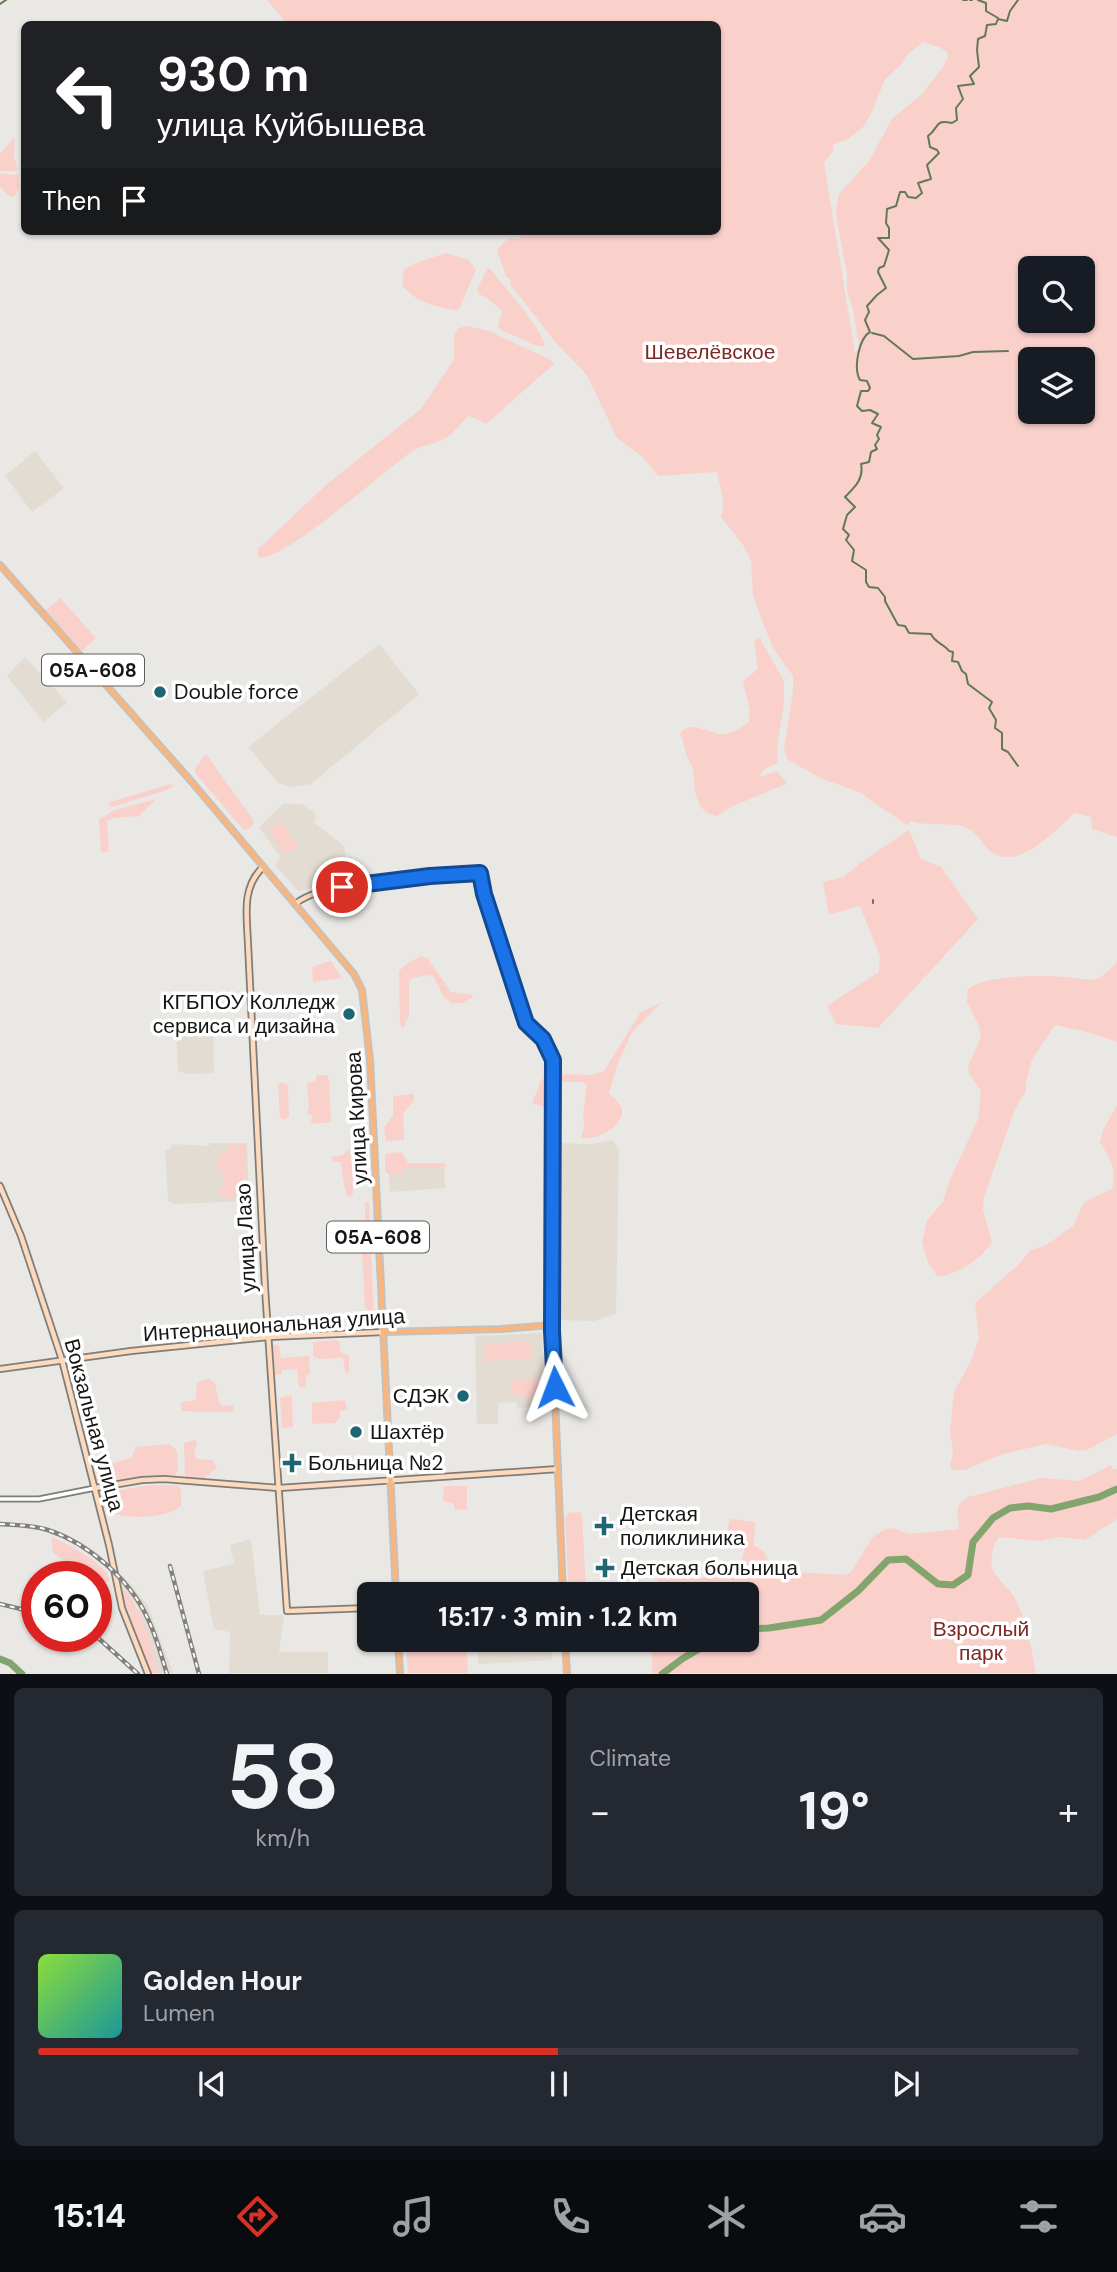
<!DOCTYPE html>
<meta charset="utf-8">
<style>
:root{--surface:#171b24;--page:#242831;--text:#f1f3f6;--muted:#9ea1a6;--line:#363941;--accent:#d93025}
body{margin:0;font-family:"DM Sans",sans-serif;background:var(--page);color:var(--text);height:100vh;display:flex;flex-direction:column;font-size:26px;white-space:nowrap}
*{box-sizing:border-box;margin:0}
p{font-size:23px;color:var(--muted)}
.icon{flex:none;width:38px;height:38px;fill:none;stroke:currentColor;stroke-width:2;stroke-linecap:round;stroke-linejoin:round}
.map{position:relative;height:1674px;overflow:hidden}
.panel{display:flex;flex-direction:column;gap:14px;padding:14px;background:#0d0f14;flex:1}
.panel>*{flex:none}
.hud{position:absolute;left:21px;top:21px;width:700px;height:214px;border-radius:10px;box-shadow:0 2px 5px #0004;background:#202124;color:#fff;overflow:hidden}
.controls{position:absolute;left:1018px;top:256px;display:grid;gap:14px}
.controls a{display:grid;place-items:center;width:77px;height:77px;border-radius:10px;background:var(--surface);box-shadow:0 2px 5px #0004;font-size:35px}
.speed{position:absolute;left:21px;top:1561px;display:flex;gap:14px;font-size:35px;font-weight:700;text-align:center}
.speed>*{display:grid;place-content:center;width:91px;height:91px;border-radius:50%;background:var(--surface);box-shadow:0 2px 5px #0004;line-height:1}
.speed .limit{border:10px solid #d22;background:#fff;color:#111}
.pin{position:absolute;display:grid;place-items:center;width:60px;height:60px;color:#fff;margin:-30px;border:4px solid #fff;border-radius:50%;box-shadow:0 2px 7px #0007}
.me{position:absolute;width:77px;margin:-38px;rotate:357deg;stroke-linejoin:round;filter:drop-shadow(0 0 5px #0008)}
.turn{display:flex;align-items:center;gap:24px;height:147px;padding:0 21px;font-size:32px}
.turn .icon{width:91px;height:91px;stroke-width:2.5}
.turn b{display:block;font-size:49px;line-height:60px}
.then{display:flex;align-items:center;height:66px;padding:0 21px;background:#0003;gap:14px;font-size:26px}
.big{font-size:52px;font-weight:700;line-height:1.1}
.panel .tile{flex:1;display:flex;flex-direction:column;justify-content:center;gap:10px;min-width:0;padding:0 24px;border-radius:10px;background:var(--page)}
.panel .dial{align-items:center;gap:0}
.dial b{font-size:91px;line-height:1}
.song{display:flex;align-items:center;gap:21px}
.cover{width:84px;height:84px;border-radius:10px;background:linear-gradient(135deg,hsl(90 70% 55%),hsl(180 70% 35%))}
.played{height:7px;border-radius:4px;background:linear-gradient(90deg,var(--accent) 50%,var(--line) 50%)}
.keys{display:flex;justify-content:space-around;direction:ltr}
.heat{display:flex;justify-content:space-between;align-items:center;font-size:38px;direction:ltr}
.panel .tiles{flex:1;display:grid;gap:14px;grid-template-columns:1fr 1fr}
.tile:last-child{grid-column:span 2}
.trip{position:absolute;left:357px;top:1582px;width:402px;height:70px;border-radius:10px;background:var(--surface);box-shadow:0 2px 5px #0004;font-weight:700;line-height:70px;text-align:center}
.tabs{display:flex;height:112px;justify-content:space-around;align-items:center;background:#090b0e;color:var(--muted)}
.tabs .icon{width:49px;height:49px}
.tabs .active{color:var(--accent)}
.tabs b{font-size:32px;color:var(--text)}
.map>svg:first-child{display:block}
.built{fill:#e2dcd2}
.green{fill:#fad0ca;fill-rule:evenodd}
.lines{fill:none;stroke-linecap:round;stroke-linejoin:round}
.stream{stroke:#627a53;stroke-width:2}
.river{stroke:#82a56d;stroke-width:7}
.tertiary-casing{stroke:#7f7d7a;stroke-width:7}
.secondary-casing{stroke:#7f7d7a;stroke-width:8}
.primary-casing{stroke:#c2c2c2;stroke-width:8}
.tertiary{stroke:#fff;stroke-width:3.5}
.secondary{stroke:#fddabe;stroke-width:4.5}
.primary{stroke:#fab57d;stroke-width:4.5}
.rail-casing{stroke:#82817f;stroke-width:4.5}
.rail{stroke:#fff;stroke-width:2;stroke-dasharray:5;stroke-linecap:butt}
.route-casing{stroke:#114b97;stroke-width:18}
.route{stroke:#1a73e8;stroke-width:12}
.poi-dot{fill:#1f6675;stroke:#fff;stroke-width:2.5}
.labels{text-anchor:middle;dominant-baseline:central;stroke-width:7;stroke-linejoin:round;paint-order:stroke}
.shield{fill:#fff;stroke:#5c5c5b;stroke-width:2}
.shield-label{font-size:19px;font-weight:bold;fill:#161615}
.park-label{font-size:21px;fill:#7d2824;stroke:#fff}
.poi-label{font-size:21px;fill:#161615;stroke:#fff;text-anchor:start}
.street-label{font-size:21px;fill:#161615;stroke:#fff}
</style>
<div class="map">
<svg width="1117" height="1674" viewBox="0 0 1117 1674">
<rect width="100%" height="100%" fill="#eae8e5"/>
<g class="built">
<polygon points="35,451 64,488 32,512 5,476"/>
<polygon points="379,644 419,694 311,784 291,787 278,783 248,747"/>
<polygon points="25,657 67,702 44,722 7,676"/>
<polygon points="283,804 301,804 314,812 316,817 313,822 344,846 349,880 298,891 275,865 281,858 259,827"/>
<polygon points="195,1025 197,1029 213,1030 214,1073 187,1074 178,1071 176,1027"/>
<polygon points="612,1140 619,1149 616,1314 594,1321 555,1320 554,1143 592,1144"/>
<polygon points="210,1143 247,1143 249,1201 173,1204 168,1201 165,1150 171,1149 172,1144 209,1146"/>
<polygon points="444,1163 445,1188 390,1192 388,1166"/>
<polygon points="542,1333 545,1407 517,1408 517,1402 498,1403 498,1424 477,1424 475,1336"/>
<polygon points="251,1539 260,1615 284,1615 279,1652 328,1652 328,1673 229,1673 230,1632 214,1629 203,1571 234,1564 230,1545"/>
<polygon points="122,1575 147,1604 173,1673 158,1673 137,1606 119,1582"/>
<polygon points="477,1640 551,1640 552,1660 478,1664"/>
</g>
<g class="green">
<path d="M267,0H1117V837L1092,829L1091,817L1075,813C1055,830 1016,876 988,849C980,841 977,832 965,827C950,822 928,827 911,821L907,825L859,792L820,778L787,759L784,748L793,692V676L773,648L760,615L753,595L751,561L743,545L721,517C726,502 720,488 717,472L659,476L640,455L617,438L587,375L556,343L510,284L511,280L506,276L497,250L508,238L520,239L522,231H718V24H287ZM923,42L939,47L947,52L948,57L943,67L921,95L892,119L869,161L839,194L836,209L837,221L847,274V291L853,309L859,347L855,353L824,163L833,151V145L848,139L864,126L871,114L885,79L900,66L908,54ZM1031,268H1083V320H1031ZM1031,359H1083V411H1031Z"/>
<polygon points="15,137 14,155 18,171 0,171 0,154"/>
<polygon points="0,174 18,175 19,188 15,196 10,197 0,187"/>
<path d="M446,253L469,260L476,270L458,311C436,306 417,304 402,285L404,269L419,262Z"/>
<path d="M487,268L490,269C501,283 545,332 545,347L534,345L498,328L502,311L487,298L479,294L477,290Z"/>
<path d="M467,326L489,331L551,360L554,364L486,424L469,416C461,422 457,430 450,435C440,444 422,444 411,452C387,468 279,566 258,557V549L326,485L421,409L454,360V336L459,328Z"/>
<polygon points="60,598 96,638 82,651 45,611"/>
<path d="M759,637L784,681V703L777,748L778,763L763,770L760,775L761,777L776,771L786,781V784L733,806L716,816C694,811 695,789 693,771C692,763 686,758 685,750C683,744 684,740 680,734L683,730L690,727C720,729 717,745 749,722L750,711L743,681L758,669L754,642Z"/>
<path d="M206,754L254,821C254,826 248,831 243,829L195,773V769Z"/>
<polygon points="171,784 173,786 167,790 112,807 108,806 110,802"/>
<polygon points="156,799 139,816 113,818 107,821 109,851 101,853 99,819 115,810"/>
<polygon points="278,823 282,823 297,845 297,848 288,854 285,854 270,832 270,828"/>
<polygon points="909,830 921,859 941,867 978,919 878,1028 836,1024 827,1006 879,972 880,956 860,906 829,915 823,882 844,877 860,863"/>
<polygon points="421,956 427,958 451,992 472,995 473,997 462,1003 451,1003 443,996 434,977 427,975 412,978 409,982 409,1015 403,1029 400,1024 399,971 408,963"/>
<polygon points="331,961 342,978 313,982 312,967"/>
<path d="M1117,962V1042L1091,1033L1055,1025L1032,1059L1026,1082V1091L1015,1109L984,1197L983,1210L992,1242C984,1257 955,1277 937,1276L928,1263L922,1242L927,1220L943,1202L949,1182L978,1119L981,1091L969,1073L968,1066L981,1037L978,1023L967,1002L968,989C984,975 1041,975 1063,977C1072,977 1087,981 1096,979C1104,977 1111,968 1117,962Z"/>
<path d="M662,1002L632,1032L617,1065L609,1093C613,1098 623,1104 622,1111C622,1129 595,1140 581,1138L584,1128L583,1114L587,1085L581,1082H558L557,1074L592,1075L604,1071L640,1013Z"/>
<polygon points="317,1075 327,1075 329,1080 331,1122 311,1124 312,1115 306,1113 309,1109 307,1083 315,1082"/>
<polygon points="544,1079 549,1081 546,1108 532,1103 541,1080"/>
<polygon points="281,1082 288,1085 289,1116 285,1120 280,1118 278,1085"/>
<polygon points="414,1094 414,1101 403,1113 404,1140 386,1141 384,1127 393,1116 393,1096"/>
<path d="M1117,1105V1434L1087,1450L1079,1451L1046,1444L1003,1454L965,1470H952L950,1466L953,1452L950,1431L954,1392L970,1363L979,1339L975,1303L1018,1265L1031,1250L1045,1246L1073,1226L1083,1204L1088,1200L1112,1189C1117,1171 1110,1157 1100,1143L1103,1130Z"/>
<polygon points="245,1144 246,1189 236,1189 236,1197 219,1198 219,1189 224,1188 224,1173 218,1172 217,1153 227,1153 227,1145"/>
<path d="M349,1149L352,1163L366,1164L368,1174L353,1173V1194L348,1197C344,1189 342,1172 341,1162H332L331,1157L343,1155Z"/>
<polygon points="401,1152 408,1163 444,1163 446,1167 411,1167 406,1168 400,1175 387,1174 385,1171 385,1154"/>
<polygon points="369,1202 374,1320 374,1321 365,1306 361,1236 352,1234 351,1229 365,1220 365,1203"/>
<polygon points="334,1340 339,1341 341,1353 349,1355 349,1373 345,1372 343,1358 319,1359 313,1356 313,1342"/>
<polygon points="531,1341 531,1359 485,1361 484,1344"/>
<polygon points="275,1344 279,1345 281,1358 309,1356 310,1373 306,1377 305,1388 299,1387 297,1369 282,1370 281,1375 275,1375 273,1347"/>
<polygon points="542,1378 544,1406 541,1406 536,1397 518,1396 510,1392 512,1380"/>
<path d="M209,1379L215,1383L219,1403L224,1406L233,1405L234,1411C221,1413 195,1412 181,1411V1402L196,1400L197,1382Z"/>
<polygon points="290,1395 292,1397 293,1427 282,1428 280,1398"/>
<polygon points="345,1400 347,1409 340,1412 340,1417 335,1423 314,1424 312,1422 312,1403"/>
<polygon points="195,1440 197,1443 194,1454 196,1459 212,1460 217,1468 203,1479 187,1478 185,1475 184,1443"/>
<polygon points="170,1444 177,1451 178,1468 176,1475 139,1477 100,1484 96,1480 97,1468 131,1458 136,1447"/>
<path d="M1111,1465L1112,1469H1117V1519L1085,1540L1060,1537L1040,1541L999,1537C993,1545 990,1558 992,1568C996,1579 1010,1588 1015,1599C1028,1622 1031,1649 1036,1673H652V1640H747V1594H653L659,1575L665,1570L674,1569L700,1578L716,1574L725,1564L742,1561L746,1541L739,1539L735,1546L729,1544L727,1533L730,1519L755,1522L754,1546L763,1550L771,1566L796,1572L845,1575L851,1572L872,1538L883,1530L892,1528L909,1534L959,1529C958,1515 953,1505 968,1497L1041,1478L1080,1481Z"/>
<path d="M151,1485H178L181,1490V1506C166,1520 114,1521 101,1506L100,1495L104,1493Z"/>
<polygon points="444,1486 467,1486 467,1509 455,1510 453,1503 443,1501"/>
<polygon points="579,1512 582,1514 586,1592 569,1594 565,1517 569,1513"/>
<path d="M51,1537C66,1542 109,1566 110,1581L99,1583L96,1577H90L53,1553Z"/>
<path d="M121,1585C143,1611 150,1642 158,1673H151L119,1587Z"/>
<polygon points="406,1640 466,1640 468,1673 408,1673"/>
</g>
<g class="lines">
<g class="stream">
<polyline points="963,0 967,0"/>
<polyline points="970,0 972,0"/>
<polyline points="978,0 986,3 986,11 998,18"/>
<path d="M1018,0L1010,11L1007,21L998,19L996,24L987,25L985,36L978,39L977,50L979,67L970,76L974,84L958,86L963,99L956,108L957,120L952,123C934,119 940,127 928,136L930,147L937,150L939,153L927,165L931,179L918,183L922,193L916,198L908,197L905,192H900L896,206L887,209L886,223L889,228V238H878L889,250L884,266L879,268L878,272L886,288L877,295L867,306L869,312L865,320L870,332C859,338 853,368 860,380L867,381L870,388L868,391H861L857,406L862,411L870,410L878,414L872,423L881,427L877,435L879,439L875,445L877,449L871,452L869,462L861,464C864,479 855,487 845,497L855,507L847,515L843,529L849,535L846,540L854,550L852,561L866,570V582L869,587L878,588L885,597V601L898,625L905,626L909,633L931,634C935,643 944,644 949,651L953,652L952,661L958,662L962,671L966,674L968,684L992,702L989,708L996,720L995,728L1002,733V749L1008,752L1018,766"/>
<polyline points="0,4 6,0"/>
<polyline points="872,333 884,336 913,359 959,356 973,352 1008,351"/>
<polyline points="873,900 873,903"/>
</g>
<g class="river">
<polyline points="747,1629 769,1628 821,1620 858,1591 888,1560 906,1559 938,1584 953,1585 968,1575 973,1542 993,1518 1010,1508 1028,1506 1051,1509 1099,1497 1117,1489"/>
<polyline points="0,1659 10,1663 22,1674"/>
<polyline points="662,1674 682,1659 714,1640"/>
</g>
<defs>
<polyline id="tertiary" points="0,1499 39,1499 95,1488"/>
<g id="secondary">
<path d="M263,867C241,888 247,916 248,944L265,1288L287,1611L369,1608"/>
<path d="M295,904C326,878 438,876 480,873L484,894L526,1023L543,1039L553,1060L552,1325"/>
<polyline points="0,1186 21,1236 62,1360 109,1545 122,1608 148,1674"/>
<polyline points="0,1369 131,1351 268,1337 384,1332"/>
<polyline points="95,1488 142,1480 164,1479 279,1488 558,1469"/>
</g>
<g id="primary">
<polyline points="0,565 191,781 354,974 362,990 370,1060 396,1594"/>
<polyline points="384,1332 501,1329 552,1325 563,1594"/>
<polyline points="398,1640 400,1674"/>
<polyline points="565,1640 567,1674"/>
</g>
</defs>
<use href="#tertiary" class="tertiary-casing"/>
<use href="#secondary" class="secondary-casing"/>
<use href="#primary" class="primary-casing"/>
<use href="#tertiary" class="tertiary"/>
<use href="#secondary" class="secondary"/>
<use href="#primary" class="primary"/>
<defs>
<g id="rail">
<path d="M0,1524C16,1525 32,1525 48,1530C88,1543 130,1580 147,1617C156,1635 161,1655 167,1674"/>
<polyline points="170,1566 199,1674"/>
<polyline points="0,1604 37,1613"/>
<polyline points="96,1636 138,1674"/>
</g>
</defs>
<use href="#rail" class="rail-casing"/>
<use href="#rail" class="rail"/>
</g>
<g class="lines">
<defs>
<polyline id="route" points="342,887 430,876 480,873 484,894 526,1023 543,1039 553,1060 552,1331 555,1387"/>
</defs>
<use href="#route" class="route-casing"/>
<use href="#route" class="route"/>
</g>
<g class="poi-dot">
<circle cx="160" cy="692" r="7"/>
<circle cx="349" cy="1014" r="7"/>
<circle cx="463" cy="1396" r="7"/>
<circle cx="356" cy="1432" r="7"/>
<path d="M288.5 1452.5h7v7h7v7h-7v7h-7v-7h-7v-7h7z"/>
<path d="M600.5 1515.5h7v7h7v7h-7v7h-7v-7h-7v-7h7z"/>
<path d="M601.5 1557.5h7v7h7v7h-7v7h-7v-7h-7v-7h7z"/>
</g>
<g class="labels">
<g class="shield">
<rect x="42" y="654.5" width="102" height="31" rx="5"/>
<rect x="327" y="1221.5" width="102" height="31" rx="5"/>
</g>
<g class="shield-label">
<text x="93" y="670">05А-608</text>
<text x="378" y="1237">05А-608</text>
</g>
<g class="park-label">
<text x="710" y="352">Шевелёвское</text>
<text x="981" y="1629">Взрослый<tspan x="981" dy="24">парк</tspan></text>
</g>
<g class="poi-label">
<text x="174" y="692">Double force</text>
<text x="335" y="1002" text-anchor="end">КГБПОУ Колледж<tspan x="335" dy="24">сервиса и дизайна</tspan></text>
<text x="449" y="1396" text-anchor="end">СДЭК</text>
<text x="370" y="1432">Шахтёр</text>
<text x="308" y="1463">Больница №2</text>
<text x="620" y="1514">Детская<tspan x="620" dy="24">поликлиника</tspan></text>
<text x="621" y="1568">Детская больница</text>
</g>
<g class="street-label">
<text transform="translate(357 1118) rotate(-93)">улица Кирова</text>
<text transform="translate(246 1238) rotate(-93)">улица Лазо</text>
<text transform="translate(274 1325) rotate(-4)">Интернациональная улица</text>
<text transform="translate(94 1425) rotate(75)">Вокзальная улица</text>
</g>
</g>
</svg>
<div class="controls">
<a><svg class="icon" aria-label="search" viewBox="0 0 24 24"><circle cx="10" cy="10" r="6"/><path d="M15 15l6 6"/></svg></a>
<a><svg class="icon" aria-label="layers" viewBox="0 0 24 24"><path d="M12 4l9 5-9 5-9-5zM3 14l9 5 9-5"/></svg></a>
</div>
<div class="speed"><div class="limit">60</div></div>
<div class="pin" style="left:342px;top:887px;background:#d93025"><svg class="icon" aria-label="arrive" viewBox="0 0 24 24"><path d="M6 21V4h12l-3 4 3 4H6"/></svg></div>
<svg class="me" style="left:555px;top:1387px" viewBox="-20 -20 40 40"><path d="M0-17L14 15 0 8-14 15z" fill="#1a73e8" stroke="#fff" stroke-width="4"/></svg>
<div class="trip">15:17 · 3 min · 1.2 km</div>
<div class="hud">
<div class="turn"><svg class="icon" aria-label="left" viewBox="0 0 24 24"><path d="M17 20v-9H6M10 6l-5 5 5 5"/></svg><div><b>930 m</b>улица Куйбышева</div></div>
<div class="then">Then<svg class="icon" aria-label="arrive" viewBox="0 0 24 24"><path d="M6 21V4h12l-3 4 3 4H6"/></svg></div>
</div>
</div>
<section class="panel">
<div class="tiles">
<div class="tile dial"><b>58</b><p>km/h</p></div>
<div class="tile"><p>Climate</p>
<div class="heat"><a>−</a><b class="big">19°</b><a>+</a></div>
</div>
<div class="tile">
<div class="song"><i class="cover"></i><div><b>Golden Hour</b><p>Lumen</p></div></div>
<div class="played"></div>
<div class="keys"><svg class="icon" aria-label="previous" viewBox="0 0 24 24"><path d="M18 5L8 12l10 7zM5 5v14"/></svg><svg class="icon" aria-label="pause" viewBox="0 0 24 24"><path d="M8 5v14M16 5v14"/></svg><svg class="icon" aria-label="next" viewBox="0 0 24 24"><path d="M6 5l10 7-10 7zM19 5v14"/></svg></div>
</div>
</div>
</section>
<nav class="tabs">
<b>15:14</b>
<svg class="icon active" aria-label="directions" viewBox="0 0 24 24"><path d="M12 3l9 9-9 9-9-9zM9 14v-3h6M13 9l2 2-2 2"/></svg>
<svg class="icon" aria-label="music" viewBox="0 0 24 24"><path d="M9 18V5l10-2v13"/><circle cx="6" cy="18" r="3"/><circle cx="16" cy="16" r="3"/></svg>
<svg class="icon" aria-label="phone" viewBox="0 0 24 24"><path d="M5 4h4l2 5-3 2q2 4 5 5l2-3 5 2v4C11 20 4 13 5 4z"/></svg>
<svg class="icon" aria-label="climate" viewBox="0 0 24 24"><path d="M12 3v18M4 7l16 10M4 17L20 7"/></svg>
<svg class="icon" aria-label="car" viewBox="0 0 24 24"><path d="M5 17H2v-5l4-1 3-4h7l3 4 3 1v5h-3M9 17h6M6 11h13"/><circle cx="7" cy="17" r="2"/><circle cx="17" cy="17" r="2"/></svg>
<svg class="icon" aria-label="filters" viewBox="0 0 24 24"><path d="M4 7h16M4 17h16"/><circle cx="9" cy="7" r="2"/><circle cx="15" cy="17" r="2"/></svg>
</nav>
